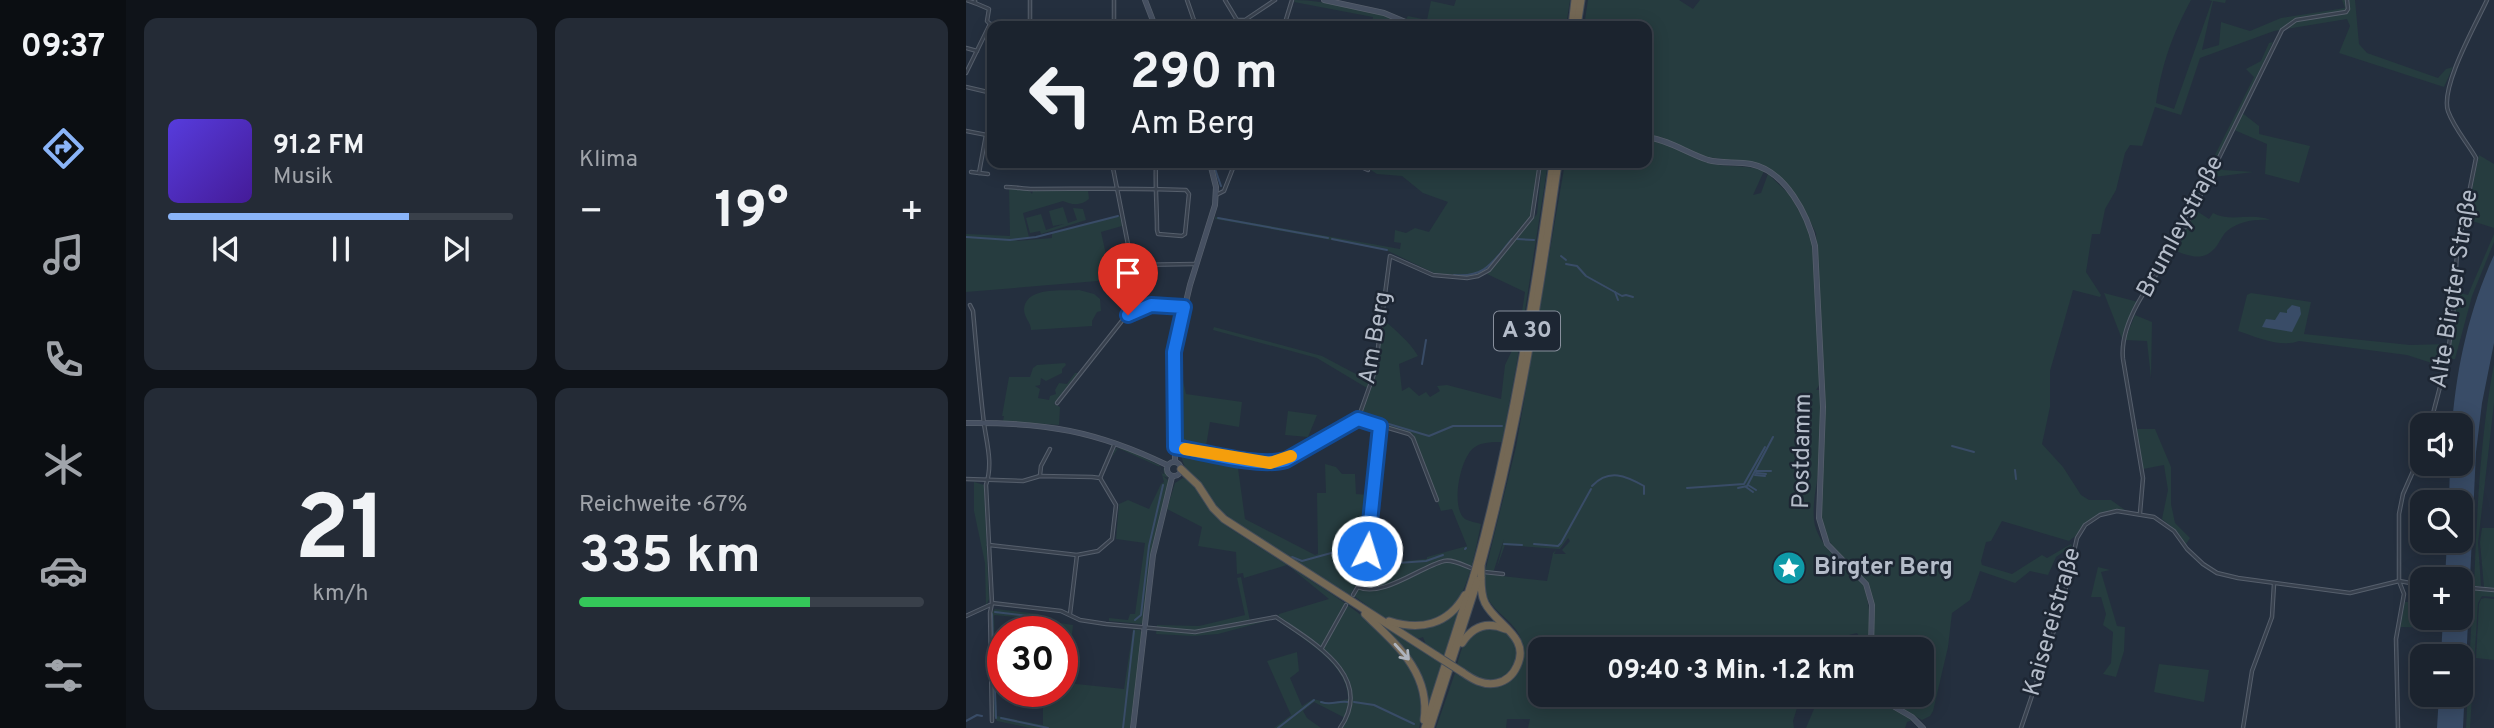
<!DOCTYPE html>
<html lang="de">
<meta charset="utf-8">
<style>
:root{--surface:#1b232e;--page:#242b36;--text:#f1f3f6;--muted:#a0a4aa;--line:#39404a;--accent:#8ab4f8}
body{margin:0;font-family:Overpass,sans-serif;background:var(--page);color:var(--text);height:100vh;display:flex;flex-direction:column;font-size:26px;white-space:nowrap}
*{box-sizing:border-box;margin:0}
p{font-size:23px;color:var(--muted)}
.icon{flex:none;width:38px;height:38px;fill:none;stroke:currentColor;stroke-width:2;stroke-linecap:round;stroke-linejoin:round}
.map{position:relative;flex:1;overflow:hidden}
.panel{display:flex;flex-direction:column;gap:18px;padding:18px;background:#0f1319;width:840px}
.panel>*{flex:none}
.guide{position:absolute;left:21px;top:21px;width:665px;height:147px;border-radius:14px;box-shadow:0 4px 18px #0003,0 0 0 2px var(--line);background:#1b232e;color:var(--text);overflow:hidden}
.buttons{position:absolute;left:1444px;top:413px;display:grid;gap:14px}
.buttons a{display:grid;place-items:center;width:63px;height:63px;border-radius:14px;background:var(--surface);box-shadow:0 4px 18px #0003,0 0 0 2px var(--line);font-size:35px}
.speed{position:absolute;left:21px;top:616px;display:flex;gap:14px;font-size:35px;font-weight:700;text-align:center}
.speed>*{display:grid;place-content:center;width:91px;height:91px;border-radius:50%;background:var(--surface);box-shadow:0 4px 18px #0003,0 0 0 2px var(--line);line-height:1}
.speed .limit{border:10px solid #d22;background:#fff;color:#111}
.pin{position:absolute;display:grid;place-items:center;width:60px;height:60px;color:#fff;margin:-72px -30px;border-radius:50% 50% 50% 0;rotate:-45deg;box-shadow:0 0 7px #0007}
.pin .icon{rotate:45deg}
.me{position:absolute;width:77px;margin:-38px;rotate:5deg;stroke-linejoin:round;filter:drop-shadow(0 0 5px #0008)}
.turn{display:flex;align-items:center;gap:24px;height:147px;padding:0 28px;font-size:32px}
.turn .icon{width:91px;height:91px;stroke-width:2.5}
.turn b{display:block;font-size:49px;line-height:60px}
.big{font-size:52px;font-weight:700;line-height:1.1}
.panel .widget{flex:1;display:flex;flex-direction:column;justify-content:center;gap:10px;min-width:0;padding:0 24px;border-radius:14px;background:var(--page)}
.panel .dial{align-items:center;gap:0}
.dial b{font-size:91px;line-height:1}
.song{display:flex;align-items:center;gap:21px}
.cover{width:84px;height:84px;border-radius:10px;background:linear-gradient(135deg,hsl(250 70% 55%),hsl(260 70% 35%))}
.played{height:7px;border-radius:4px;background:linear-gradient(90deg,var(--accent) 70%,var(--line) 70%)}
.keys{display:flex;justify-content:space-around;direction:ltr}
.heat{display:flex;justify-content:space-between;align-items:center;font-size:38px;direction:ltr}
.charge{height:10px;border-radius:5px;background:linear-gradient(90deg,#34c759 67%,var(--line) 0)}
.panel .tiles{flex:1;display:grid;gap:18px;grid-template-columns:repeat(2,1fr)}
.trip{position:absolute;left:562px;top:637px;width:406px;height:70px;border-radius:14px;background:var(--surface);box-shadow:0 4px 18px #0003,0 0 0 2px var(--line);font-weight:700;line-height:70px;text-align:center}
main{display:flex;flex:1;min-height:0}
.tabs{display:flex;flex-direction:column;width:126px;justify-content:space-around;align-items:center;background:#0b0e12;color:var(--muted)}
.tabs .icon{width:49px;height:49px}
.tabs .current{color:var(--accent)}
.tabs b{font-size:32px;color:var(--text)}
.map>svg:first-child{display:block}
.green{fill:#263c3f}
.water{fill:#394c67}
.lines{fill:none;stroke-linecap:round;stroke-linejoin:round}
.stream{stroke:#394c67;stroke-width:2}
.street-casing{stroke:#565f6c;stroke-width:4.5}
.secondary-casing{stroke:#565f6c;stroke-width:6}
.highway-casing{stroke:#434c59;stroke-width:9}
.street{stroke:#38414e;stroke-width:2.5}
.secondary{stroke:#465061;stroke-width:4.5}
.highway{stroke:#746855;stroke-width:7}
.highway-bridge-casing{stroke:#434c59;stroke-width:9;stroke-linecap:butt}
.highway-bridge{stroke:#746855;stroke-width:7}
.oneway{stroke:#aeb4bd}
.route-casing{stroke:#114b97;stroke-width:18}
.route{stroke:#1a73e8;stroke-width:12}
.slow{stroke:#f59e0b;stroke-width:12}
.labels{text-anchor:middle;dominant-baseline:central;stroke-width:5;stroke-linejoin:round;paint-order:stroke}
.shield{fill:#1d2633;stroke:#878f9c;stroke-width:2}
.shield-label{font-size:23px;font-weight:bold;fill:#b4bcc9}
.street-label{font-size:24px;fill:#b4bcc9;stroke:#1d2633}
.poi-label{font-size:24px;font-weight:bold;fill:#b4bcc9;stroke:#1d2633;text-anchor:start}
</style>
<main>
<nav class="tabs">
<b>09:37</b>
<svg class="icon current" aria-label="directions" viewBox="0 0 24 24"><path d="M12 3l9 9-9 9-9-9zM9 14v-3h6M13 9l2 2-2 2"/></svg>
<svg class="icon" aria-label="music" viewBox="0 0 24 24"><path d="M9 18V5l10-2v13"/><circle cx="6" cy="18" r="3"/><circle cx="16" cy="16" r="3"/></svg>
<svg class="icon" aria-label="phone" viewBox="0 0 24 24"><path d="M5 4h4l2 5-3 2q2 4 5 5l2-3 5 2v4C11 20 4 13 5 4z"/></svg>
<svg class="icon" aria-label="climate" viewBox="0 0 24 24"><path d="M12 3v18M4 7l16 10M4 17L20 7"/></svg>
<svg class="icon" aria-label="car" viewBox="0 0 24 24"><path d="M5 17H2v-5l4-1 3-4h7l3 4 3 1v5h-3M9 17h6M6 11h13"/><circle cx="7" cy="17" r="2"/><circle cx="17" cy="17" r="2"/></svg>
<svg class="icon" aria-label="filters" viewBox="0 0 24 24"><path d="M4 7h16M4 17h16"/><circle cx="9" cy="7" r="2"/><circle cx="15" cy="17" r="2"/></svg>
</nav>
<section class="panel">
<div class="tiles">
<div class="widget">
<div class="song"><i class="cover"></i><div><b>91.2 FM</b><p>Musik</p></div></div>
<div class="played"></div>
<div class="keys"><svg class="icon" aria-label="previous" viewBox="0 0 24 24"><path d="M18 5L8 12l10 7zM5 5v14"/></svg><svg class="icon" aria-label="pause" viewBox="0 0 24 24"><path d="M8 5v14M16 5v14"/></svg><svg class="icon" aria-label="next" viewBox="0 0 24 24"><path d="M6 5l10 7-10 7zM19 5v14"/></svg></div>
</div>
<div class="widget"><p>Klima</p>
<div class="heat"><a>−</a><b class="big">19°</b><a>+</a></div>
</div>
<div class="widget dial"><b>21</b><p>km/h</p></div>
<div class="widget"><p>Reichweite · 67%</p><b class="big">335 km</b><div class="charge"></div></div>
</div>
</section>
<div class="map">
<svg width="1528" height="728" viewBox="0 0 1528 728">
<rect width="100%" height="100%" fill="#242f3e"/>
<g class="green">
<path d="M329,0C356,0 423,13 445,26H405L407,17L328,2Z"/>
<polygon points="490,0 604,0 600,26 454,26 440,19 442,16 461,20 465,1 488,6"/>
<path d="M622,0H713L727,9L734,0H1225C1206,35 1196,64 1190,103L1208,109L1246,1L1243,0H1260L1259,3L1247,1L1236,50L1253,45L1255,22L1284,31L1315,18L1379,8L1376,0H1389L1393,44L1401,53L1472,78L1480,69L1487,67L1478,87L1373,53L1384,26L1381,19L1308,31L1234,58L1215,115L1189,107L1176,146L1164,145L1159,153L1150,190L1139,209L1134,234H1126L1120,272L1135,295L1134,297L1107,290L1084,371V407L1076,444L1097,467L1115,495L1123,500H1145L1159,510C1120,510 1128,524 1103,541L1036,521L1025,541L1020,542L1015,561L1016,565L1046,574L1076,555L1081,558L1105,544L1106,546L1090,557L1082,575L1064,571L1049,583L1014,571L1004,600L986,613L982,647L967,711L964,716L956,720L911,695H956V649H907L908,613L901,582L870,553L856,527L854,498L859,406L850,233L832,198L809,173L784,162L740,157L695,137L681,135V26H618Z"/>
<polygon points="1307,42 1275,112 1293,126 1293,134 1344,146 1333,183 1299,174 1301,144 1266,129 1247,164 1257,170 1287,172 1240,178 1224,212 1244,165 1288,77 1280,69 1295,61 1303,43"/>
<path d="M681,140C704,142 722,157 743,163C761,168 779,164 798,171L787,195L795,193L802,174L824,195L840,224L846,240L854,384L850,390H855C856,418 854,445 852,472C851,486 844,511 850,529C858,551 879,565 896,581L899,586L905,622L903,649H894V638L891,633L883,635L868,649H574V695H835L827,721L828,728H562L564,719H541L540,728H470L489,673C497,677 504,683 513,686C538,694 560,672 557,647C553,615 512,613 519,574L581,581L587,553L590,550L588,554H600L596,550L604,541L602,538L594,549L539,545L531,567L538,539L528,570L526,572H519L550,447L599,163H681Z"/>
<polygon points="1513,155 1528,164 1528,228 1500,219"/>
<polygon points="408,163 573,163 567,210 564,216 521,268 512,274 500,276 468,273 420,250 249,219 249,217 270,220 434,249 435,243 428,242 429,230 440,233 449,228 463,232 482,202 457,193 436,176 411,174 405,170"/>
<path d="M576,163H582L550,368L536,442C527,442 516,442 509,447C494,456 484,508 499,519C503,521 511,523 515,524C510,547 506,572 496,593C483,621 453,628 426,620C412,616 400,604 388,596L401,577L403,564L461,559V557L501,546L486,509L475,511L447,434L397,419L396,414L411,372L417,319C430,331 443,341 452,356L433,364L436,391L443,387L453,396L460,392L464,397L474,391L471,386L481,385L535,399L539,365L552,338L559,292L521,274L571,214Z"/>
<path d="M43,188L63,190L66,194L67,190H122L123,199C115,206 106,205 97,201L57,213L63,237L49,241L86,238V233L154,216L156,226L135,232L141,259L162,254L168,278L0,292V234L44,236Z"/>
<polygon points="97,207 102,223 111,220 107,208 117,209 120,220 75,234 74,231 64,233 60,218 75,214 80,230 98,224 87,226 83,211"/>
<path d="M1229,210L1243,219L1247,213C1265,223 1285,212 1304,220C1289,219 1273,221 1261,231C1255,236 1253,245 1247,250C1236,261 1223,256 1210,251Z"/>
<polygon points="1528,234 1528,242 1506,296 1489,359 1483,359 1490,292 1502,295"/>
<path d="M113,290L128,294L134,299L135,311L131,312L126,321V326L65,330C65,322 58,318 58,309C60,286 97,291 113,290Z"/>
<polygon points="1138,293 1172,302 1156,339"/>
<path d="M1285,293L1345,302L1338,334L1444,345L1482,344L1478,367L1441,355L1333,341C1314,348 1290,337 1272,331L1281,295Z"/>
<polygon points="1169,315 1186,322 1185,378 1181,341 1159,340"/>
<path d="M218,321L220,322L214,368L220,394L276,402L273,427L244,422L240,446L213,441L212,439C213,402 203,356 218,321Z"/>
<polygon points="248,327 356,356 403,381 401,388 351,358 247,330"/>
<polygon points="99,363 100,365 96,369 96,373 80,381 75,378 74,385 69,386 74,389 72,398 83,400 84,396 90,394 89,390 93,383 101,384 109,373 115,373 88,404 94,407 93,425 37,421 38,416 36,416 43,377 64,377 67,368 71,365"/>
<path d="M1528,364V403L1512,543L1515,586H1508C1511,511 1514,438 1528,364Z"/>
<polygon points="322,411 351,415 342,437 319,435"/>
<polygon points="1169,429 1189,429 1205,467 1205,504 1209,523 1224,538 1220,544 1209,530 1196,519 1202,490 1198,465 1177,469"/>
<polygon points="155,447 195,466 193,466 195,468 195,473 198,474 197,467 202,478 197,476 203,481 192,530 178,621 175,624 143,621 143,618 162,620 164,614 169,614 179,543 150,539 153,504 162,500 183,509 195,484 198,482 194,467 152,448 146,457 149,449"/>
<path d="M214,450L271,461L279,519L349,555L352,554L351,493H360L359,464L370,467L376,474H389L390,494L404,495L397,574L384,595C337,563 222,510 214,450Z"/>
<polygon points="217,478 227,483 262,527 321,565 278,578 277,573 271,574 270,552 232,546 236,527 201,509 209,483"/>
<polygon points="8,482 18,485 23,599 20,606 19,563 8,511"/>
<polygon points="1516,528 1528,528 1528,588 1518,587 1514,542"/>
<polygon points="1132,567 1144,570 1135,572 1151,626 1159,627 1158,651 1150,677 1137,674 1145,663 1147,632 1137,625 1140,614 1135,597 1125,597"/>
<path d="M325,568C376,601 473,654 453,728H376L381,719L348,702L337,711L341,718L355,728H308L325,715L301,661L331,652L333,671L324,678L336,706L347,699L364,703L382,699C383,664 335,638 311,620L313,614L363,599Z"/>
<polygon points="275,577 284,621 308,619 252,634 227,636 190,634 191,625 233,626 279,615 271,578"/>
<polygon points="1512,589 1528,591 1528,597 1516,596 1512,603 1504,728 1500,728 1507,591"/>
<polygon points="1519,598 1528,599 1528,660 1510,658 1513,604 1515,599"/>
<polygon points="1439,602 1456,602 1456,618 1472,618 1472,628 1434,627"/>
<polygon points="495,603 480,657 461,647 457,637 451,639 422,622 454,628"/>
<polygon points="29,609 73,614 73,619 28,615 31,716 77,725 77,691 96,691 96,632 76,632 75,620 107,625 101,683 158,689 167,629 174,630 176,634 164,728 64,728 31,721 28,716 24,614"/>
<polygon points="401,613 477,664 460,714 453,674"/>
<path d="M522,627C527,628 533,628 538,630C565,645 544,690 515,680C506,677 498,670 491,665C497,643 499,635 522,627Z"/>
<polygon points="1193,664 1243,670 1238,702 1188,692"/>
<polygon points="845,695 871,695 873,698 877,695 905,695 915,703 947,720 941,722 939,728 840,728 853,697"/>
</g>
<g class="water">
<path d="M1528,255V343L1516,403L1510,452L1497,728H1471L1473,695H1494V656H1475L1477,618H1494V579H1479L1481,541H1494V502H1483L1484,464H1494V425H1486C1491,365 1503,310 1528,255Z"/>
<polygon points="1326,305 1334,307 1335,314 1326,332 1296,327 1300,319 1309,320 1314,312 1321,313 1321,310"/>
</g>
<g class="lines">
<g class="stream">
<polyline points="247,163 255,186"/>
<polyline points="252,218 362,238"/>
<polyline points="0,237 44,240 70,237 152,216"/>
<polyline points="366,239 421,250"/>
<polyline points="551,239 568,240"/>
<polyline points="595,256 600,260"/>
<polyline points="600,264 611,266 620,276 656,296 660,295 667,297"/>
<path d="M488,275C520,278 527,261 546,239"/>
<polyline points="649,292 652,300"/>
<polyline points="456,364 460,340"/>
<polyline points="396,416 463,436 487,426 536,426"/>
<polyline points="372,427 391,415"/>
<polyline points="216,444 270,453"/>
<polyline points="342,444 368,430"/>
<polyline points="986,446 1008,452"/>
<path d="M275,454C303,458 313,460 338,446"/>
<polyline points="1049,470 1050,479"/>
<polyline points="789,471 805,471"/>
<polyline points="790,473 800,474"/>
<polyline points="789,475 799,476"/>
<polyline points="782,485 790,490"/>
<path d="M626,486C643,468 660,476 678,486V494"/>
<polyline points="780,487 787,492"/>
<polyline points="721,488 778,484 799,447"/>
<polyline points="772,488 781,486 807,437"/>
<polyline points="399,533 407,476"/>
<polyline points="538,544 556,545"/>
<polyline points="568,544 592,546 595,543 625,489"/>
<polyline points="499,549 500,548"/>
<polyline points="375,551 398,564"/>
<polyline points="326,557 336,561 398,544 399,536"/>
<polyline points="403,565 460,561 477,555"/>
<polyline points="29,612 70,617"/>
<polyline points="26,614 30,718"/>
<polyline points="169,620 175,615 183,546 197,485"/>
<path d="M355,702C366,706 372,700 382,702"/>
<polyline points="388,702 408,705 448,724"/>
<polyline points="35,718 82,728"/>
<polyline points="0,721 11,715 16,716"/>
<polyline points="157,728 168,631"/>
<polyline points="312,728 348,700"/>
</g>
<defs>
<g id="street">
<polyline points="0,0 9,3 9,0"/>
<polyline points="64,0 64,25"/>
<polyline points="148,0 148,26"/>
<polyline points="221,0 230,26"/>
<polyline points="259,0 271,20"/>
<polyline points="9,3 23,9 21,21 24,24"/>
<polyline points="271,20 279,20 309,0"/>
<polyline points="264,26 271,20"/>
<polyline points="318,26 326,0"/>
<polyline points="0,48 11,51"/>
<polyline points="0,73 24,24 64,26"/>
<polyline points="0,87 26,93"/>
<polyline points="0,131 26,136"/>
<polyline points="127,163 146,167"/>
<polyline points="146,163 166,265 177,307"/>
<polyline points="386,163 402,170"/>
<polyline points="5,172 13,173 20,135"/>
<polyline points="13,173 22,174"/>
<path d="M40,187C49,187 58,189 67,189C118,189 168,188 219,190H220L223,194L219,234L216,236L192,234L191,230C191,208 189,185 190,163"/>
<polyline points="250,195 258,191 269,163"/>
<polyline points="166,265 229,264"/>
<path d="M4,305L7,311C10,345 13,380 17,415C19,439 28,461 20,485L26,603L24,613L26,721"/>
<path d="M91,403L159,317C178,304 196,303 218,307"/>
<polyline points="392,419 443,434 447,438 471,500"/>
<path d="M1464,425L1481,360L1487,316L1491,253L1510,158C1501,142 1488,128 1482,111C1474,87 1510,24 1521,0"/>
<path d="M209,447C237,453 293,468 319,460L392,419L409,371L424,256L467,275L501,278L512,276L523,270L566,217L574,163"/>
<polyline points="74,475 75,466 84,449"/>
<polyline points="134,478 149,443"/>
<polyline points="0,479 57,481 74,476 126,477 134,478 150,505 146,539 132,551 111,555 23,545"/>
<path d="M1174,513L1177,478L1157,359C1153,322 1185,281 1206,253L1316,30L1330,20L1380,12L1382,9L1381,0"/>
<polyline points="518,572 537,574"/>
<path d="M392,587C416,598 454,567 478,561C486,559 497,565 505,568"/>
<polyline points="1494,587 1528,590"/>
<polyline points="387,595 399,575 414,426"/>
<path d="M26,603L95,611L114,620L140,624L229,632L310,617C346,642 410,676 374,728"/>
<polyline points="104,614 111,555"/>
<polyline points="0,616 24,605"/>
<polyline points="356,648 380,605"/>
<polyline points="1055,728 1095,610 1111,538 1119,525 1134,515 1151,511 1188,517 1208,531 1221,549 1237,564 1251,573 1272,578 1384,593 1433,581 1456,585"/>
<polyline points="1277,728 1286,671 1306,617 1308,584"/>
<polyline points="1432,728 1430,639 1438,594 1433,581 1433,514 1437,494 1456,451"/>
</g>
<g id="secondary">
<polyline points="179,0 189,26"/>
<polyline points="358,0 418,13 449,26"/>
<path d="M681,137C703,140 721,153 742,160C756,164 771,161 785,164C820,171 842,215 849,246L857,407L853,518L861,544L900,584L906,605L905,649"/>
<path d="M0,423C78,422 131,431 201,465"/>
<circle cx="208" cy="469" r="7"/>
<polyline points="209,462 208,352 224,285 249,205 250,187 244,163"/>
<polyline points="908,695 946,717 957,728"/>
<polyline points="167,728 187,555 206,477"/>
</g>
<g id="highway">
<polyline points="606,26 609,0"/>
<polyline points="611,26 615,0"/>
<polyline points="215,469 232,485 247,508 258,519 471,656"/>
<path d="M511,564C547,432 568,298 587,163"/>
<path d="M515,565C551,433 573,298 592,163"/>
<path d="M399,614C430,644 465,673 458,720"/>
<path d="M423,621C454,631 482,625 499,595"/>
<path d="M496,643C507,626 521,621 539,629"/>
<path d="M496,672C506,679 517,686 531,683C540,681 547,675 551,666C565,637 530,625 519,603C515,595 515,586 515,577"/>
<polyline points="459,728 508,575"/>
<polyline points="464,728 512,579"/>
</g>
</defs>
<use href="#street" class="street-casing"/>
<use href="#secondary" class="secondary-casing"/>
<use href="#highway" class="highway-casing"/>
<use href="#street" class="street"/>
<use href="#secondary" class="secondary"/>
<use href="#highway" class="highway"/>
<defs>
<g id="highway-bridge">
<polyline points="508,575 511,564"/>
<polyline points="515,577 515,565"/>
<polyline points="471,656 496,672"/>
</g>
</defs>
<use href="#highway-bridge" class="highway-bridge-casing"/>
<use href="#highway-bridge" class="highway-bridge"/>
</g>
<defs><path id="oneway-shaft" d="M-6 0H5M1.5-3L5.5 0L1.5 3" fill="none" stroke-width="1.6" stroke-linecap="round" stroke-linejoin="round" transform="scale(1.75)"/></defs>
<use class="oneway" href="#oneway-shaft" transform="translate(436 652) rotate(48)"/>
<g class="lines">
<defs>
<path id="route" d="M162,315L185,305L218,307L208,352L209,447C239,452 292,468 320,460L392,419L414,426L401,551"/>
</defs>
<use href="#route" class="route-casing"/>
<use href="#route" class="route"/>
<polyline class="slow" points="219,449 304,463 325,456"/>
</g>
<defs>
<symbol id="sight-disc" viewBox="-11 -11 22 22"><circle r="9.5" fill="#0f9aa8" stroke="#1d2633"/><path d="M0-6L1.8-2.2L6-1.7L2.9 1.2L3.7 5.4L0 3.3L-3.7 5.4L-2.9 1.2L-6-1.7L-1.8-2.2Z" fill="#fff"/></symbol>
</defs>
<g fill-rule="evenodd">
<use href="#sight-disc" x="804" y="549" width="38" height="38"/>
</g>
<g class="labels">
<rect class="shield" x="528" y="311.5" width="66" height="39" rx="5"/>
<g class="shield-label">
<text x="561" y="331">A 30</text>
</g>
<g class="street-label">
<text transform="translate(1215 227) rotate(-62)">Brumleystraße</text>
<text transform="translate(1489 289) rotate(-81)">Alte Birgter Straße</text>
<text transform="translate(410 338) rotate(-80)">Am Berg</text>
<text transform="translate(837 451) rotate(-89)">Postdamm</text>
<text transform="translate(1087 622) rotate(-74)">Kaisereistraße</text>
</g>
<g class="poi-label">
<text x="848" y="568">Birgter Berg</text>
</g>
</g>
</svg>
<div class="buttons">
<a><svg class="icon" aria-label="sound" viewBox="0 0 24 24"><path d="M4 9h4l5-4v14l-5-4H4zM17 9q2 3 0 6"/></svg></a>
<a><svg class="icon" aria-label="search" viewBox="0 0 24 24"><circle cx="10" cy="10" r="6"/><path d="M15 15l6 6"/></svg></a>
<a>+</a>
<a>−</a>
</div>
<div class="speed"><div class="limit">30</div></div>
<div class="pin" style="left:162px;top:315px;background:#d93025"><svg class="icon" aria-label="arrive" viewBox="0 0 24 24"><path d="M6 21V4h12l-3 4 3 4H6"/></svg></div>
<svg class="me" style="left:401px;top:551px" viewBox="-20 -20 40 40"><circle r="17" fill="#1a73e8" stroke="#fff" stroke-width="3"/><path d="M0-11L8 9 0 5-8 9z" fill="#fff"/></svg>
<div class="trip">09:40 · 3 Min. · 1.2 km</div>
<div class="guide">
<div class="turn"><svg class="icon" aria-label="left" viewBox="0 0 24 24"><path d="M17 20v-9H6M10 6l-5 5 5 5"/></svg><div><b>290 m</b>Am Berg</div></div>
</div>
</div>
</main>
